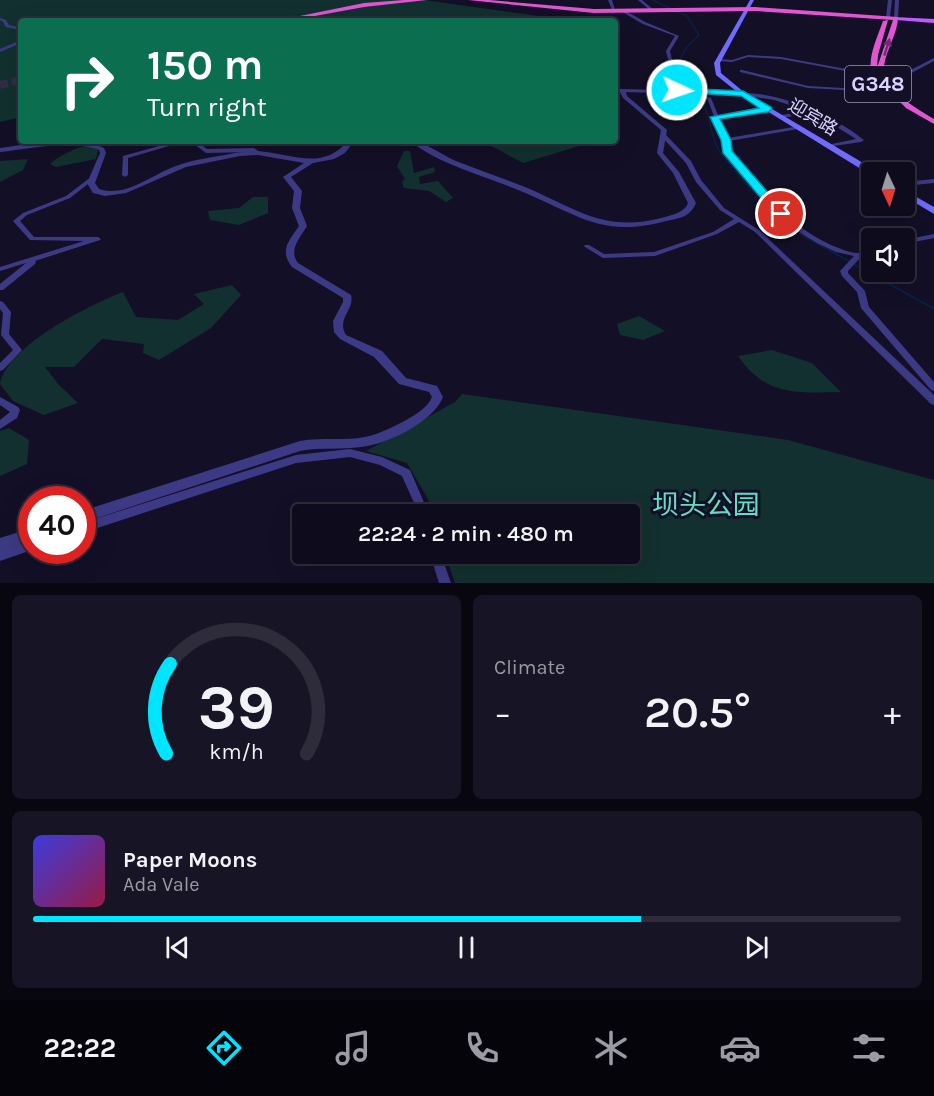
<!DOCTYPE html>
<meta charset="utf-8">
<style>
:root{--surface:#0e0b1c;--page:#171425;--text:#f1f3f6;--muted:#9b9ba3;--line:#2e2b3b;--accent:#00e5ff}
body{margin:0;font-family:Karla,"Noto Sans SC",sans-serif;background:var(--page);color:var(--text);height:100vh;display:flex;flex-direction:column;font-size:22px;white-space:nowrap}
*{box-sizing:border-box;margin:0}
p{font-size:20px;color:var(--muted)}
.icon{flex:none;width:33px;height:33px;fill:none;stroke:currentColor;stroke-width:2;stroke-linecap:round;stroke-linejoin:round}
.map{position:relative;height:583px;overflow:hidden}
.panel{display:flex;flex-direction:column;gap:12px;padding:12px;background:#08060f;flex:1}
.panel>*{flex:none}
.banner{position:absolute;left:18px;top:18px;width:600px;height:126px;border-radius:6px;box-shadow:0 6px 24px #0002,0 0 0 2px var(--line);background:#0b6e4f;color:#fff;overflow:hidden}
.needle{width:39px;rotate:176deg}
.buttons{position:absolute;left:861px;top:162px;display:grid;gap:12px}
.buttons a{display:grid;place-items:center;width:54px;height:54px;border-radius:6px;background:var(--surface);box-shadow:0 6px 24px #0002,0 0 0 2px var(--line);font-size:30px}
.speed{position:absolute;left:18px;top:486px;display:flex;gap:12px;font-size:30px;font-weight:700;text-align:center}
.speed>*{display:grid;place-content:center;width:78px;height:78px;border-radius:50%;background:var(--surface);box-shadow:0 6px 24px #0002,0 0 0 2px var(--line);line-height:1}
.speed .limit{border:9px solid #d22;background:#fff;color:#111}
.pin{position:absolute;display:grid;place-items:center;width:51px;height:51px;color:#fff;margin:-26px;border:3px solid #fff;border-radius:50%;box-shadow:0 2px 6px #0007}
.me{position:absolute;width:66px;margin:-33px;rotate:93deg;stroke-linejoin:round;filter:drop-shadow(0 0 4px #0008)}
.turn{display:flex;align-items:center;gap:21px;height:126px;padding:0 30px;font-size:27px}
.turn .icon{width:78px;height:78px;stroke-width:2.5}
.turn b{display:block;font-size:42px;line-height:51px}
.big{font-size:45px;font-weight:600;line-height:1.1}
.panel .widget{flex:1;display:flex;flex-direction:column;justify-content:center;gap:9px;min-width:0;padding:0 21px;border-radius:9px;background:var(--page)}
.panel .dial{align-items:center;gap:0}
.dial svg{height:156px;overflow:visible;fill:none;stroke:var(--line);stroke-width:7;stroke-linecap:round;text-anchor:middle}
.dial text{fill:var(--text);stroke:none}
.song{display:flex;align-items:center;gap:18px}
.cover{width:72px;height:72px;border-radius:9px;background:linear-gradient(135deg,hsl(240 70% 55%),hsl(340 70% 35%))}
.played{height:6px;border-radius:3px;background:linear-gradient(90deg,var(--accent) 70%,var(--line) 70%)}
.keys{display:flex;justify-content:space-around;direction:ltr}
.heat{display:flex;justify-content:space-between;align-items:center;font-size:33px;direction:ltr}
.panel .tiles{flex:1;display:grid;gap:12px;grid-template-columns:1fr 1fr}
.widget:last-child{grid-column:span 2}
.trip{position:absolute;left:292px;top:504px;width:348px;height:60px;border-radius:6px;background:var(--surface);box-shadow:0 6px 24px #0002,0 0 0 2px var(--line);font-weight:600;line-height:60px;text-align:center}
.tabs{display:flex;height:96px;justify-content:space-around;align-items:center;background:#06040b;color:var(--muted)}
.tabs .icon{width:42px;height:42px}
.tabs .active{color:var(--accent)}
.tabs b{font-size:27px;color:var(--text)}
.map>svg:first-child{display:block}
.green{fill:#12302f}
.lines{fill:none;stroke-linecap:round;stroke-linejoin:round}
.stream-far1{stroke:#0a1f44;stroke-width:1.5}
.stream{stroke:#0a1f44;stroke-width:2}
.trunk-tunnel-far1{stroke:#312d47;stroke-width:6;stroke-dasharray:6 3;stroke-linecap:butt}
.trunk-tunnel{stroke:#312d47;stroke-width:8;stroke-dasharray:8 4;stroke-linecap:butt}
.minor{fill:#3d3a85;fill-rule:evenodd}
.tertiary{fill:#3d3a85;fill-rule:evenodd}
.secondary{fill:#6f6bff;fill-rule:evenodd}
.primary{fill:#c25bff;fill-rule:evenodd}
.trunk{fill:#e055d1;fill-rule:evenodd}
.oneway{fill:#6f2e73}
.route{fill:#00e5ff;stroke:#0095a6;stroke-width:1.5}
.labels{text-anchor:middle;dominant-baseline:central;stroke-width:6;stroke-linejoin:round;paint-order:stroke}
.far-street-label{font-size:18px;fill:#d9d4ff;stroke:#130f26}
.shield{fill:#130f26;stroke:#9e99be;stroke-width:1.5}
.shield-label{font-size:21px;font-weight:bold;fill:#d9d4ff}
.near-park-label{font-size:27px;fill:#5fe0c0;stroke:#130f26}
</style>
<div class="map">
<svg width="934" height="583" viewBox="0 0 934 583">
<rect width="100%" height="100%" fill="#130f26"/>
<g class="green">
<polygon points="0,0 424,0 575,21 21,21 21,117 0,122"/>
<polygon points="482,141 596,141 523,163"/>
<path d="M90,145L98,150L96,159L56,167L50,164C58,156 79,146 90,145Z"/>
<polygon points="404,151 410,151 414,173 434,167 435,172 419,177 420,184 438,181 453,198 446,202 429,191 404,188 402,182 405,179 397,166"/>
<polygon points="28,159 23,170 0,182 0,161"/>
<polygon points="253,197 268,197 268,213 239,225 210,220 208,211 239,208"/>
<path d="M232,285L241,295L211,328L159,360L143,353L144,344L102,339L74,367H45L59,385L78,403L44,415L13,401L0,384C7,346 89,305 123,292L136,317L178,320L204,304L194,294Z"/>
<polygon points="639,316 665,331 643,340 620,335 617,324"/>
<path d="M772,350L812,363L841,392C797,393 765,396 738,356Z"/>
<polygon points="462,394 788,440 934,480 934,583 455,583 445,554 630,554 630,514 433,514 428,499 407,463 366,451 455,402"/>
<polygon points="9,428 29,440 27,464 0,476 0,431"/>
</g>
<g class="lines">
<g class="stream-far1">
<polyline points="652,0 672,9"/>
<path d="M677,11L687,16L699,35C692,42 680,51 681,62C683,82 701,95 707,113C712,126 712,142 721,153"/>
</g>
<polyline class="stream" points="720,152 748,186 788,227 934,309"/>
<polyline class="trunk-tunnel-far1" points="280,21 293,18"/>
<polyline class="trunk-tunnel" points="0,85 21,80"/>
<g class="minor">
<polygon points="608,0 612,0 616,13 613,12"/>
<polygon points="624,11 626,11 645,22 679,36 670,51 679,91 675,90 666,51 675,36 643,24 624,13"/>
<polygon points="0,18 6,20 9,25 21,28 21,30 6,27 3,22 0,20"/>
<polygon points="21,40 21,43 0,52 0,49"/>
<polygon points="748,55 781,57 889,77 899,76 934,58 934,61 902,78 889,79 781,59 748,57 732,62 719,61 717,60 719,59 732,60"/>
<polygon points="742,70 808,86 843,88 906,102 904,103 843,90 808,88 740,72 740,70"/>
<path d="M741,93C781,92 833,115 864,140L861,142L827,147V145L856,139L832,124L812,114L779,118L778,117L781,115L808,111L774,100L743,95H741Z"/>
<path d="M707,97L711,98L718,115L768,108L770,109L768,110L720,118L728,138L800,126L801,127L798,129L729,141L730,151C758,186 788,226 831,245C839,248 849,253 858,253C862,253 867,250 872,249V253L861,257L848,271V273L865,291L869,307L934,382V391L931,390L861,308L857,292L842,276L840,271L854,256L836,252L817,243L799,232L782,217L751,185L724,151L723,140L715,118L712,117L714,116L707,98Z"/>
<polygon points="664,134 666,135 691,161 701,180 724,208 759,230 934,395 934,405 931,404 755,232 739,222 717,234 655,256 603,258 585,247 584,246 585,245 589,245 604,254 654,252 713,232 734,219 720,210 696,182 686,163 661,136"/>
<polygon points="36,141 43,141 30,148 25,147"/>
<polygon points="177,141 186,141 128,158 128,175 125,177 122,175 123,156"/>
<polygon points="190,141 196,141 207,149 254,148 261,153 258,155 253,152 206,153"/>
<polygon points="91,177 93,178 93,180 70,198 27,215 20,221 34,237 98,237 101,239 100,240 35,261 36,262 35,264 3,290 0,290 0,284 26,263 0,271 0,267 84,241 30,240 13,221 23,213 66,196"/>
<polygon points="934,179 934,183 904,186 904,182"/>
<polygon points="934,234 934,238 904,244 904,240"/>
<polygon points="0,301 3,302 11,312 9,334 22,350 3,370 0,371 0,363 13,350 1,335 3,313 0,309"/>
<polygon points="0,397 18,407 20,410 17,418 0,429 0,420 10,412 0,405"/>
<polygon points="350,449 382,457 410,470 429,514 419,514 402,476 380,465 350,457 296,463 82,533 82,523 296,455"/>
<polygon points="32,540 32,550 0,561 0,549"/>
<polygon points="430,554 441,554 451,583 439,583"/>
</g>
<g class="tertiary">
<polygon points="638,0 642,0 655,11 652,12"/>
<polygon points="888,0 892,0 890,17 888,18 886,17"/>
<polygon points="895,0 899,0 898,18 896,19 894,18"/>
<path d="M620,89L743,92L746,94L743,96L626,92L627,96L667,130L663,153L679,172L696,203C690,217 680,218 666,221C600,239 576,213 518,190C485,176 438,164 410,141C424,141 442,155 456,161C479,170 502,178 525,187C575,208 604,233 661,218C672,215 684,213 688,203L673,173L657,153L661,130L623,98L619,90Z"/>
<path d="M348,141H354L345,153L334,159L313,163L291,177L302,191L300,208L307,226C300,238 288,250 298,263L351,295C355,310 336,318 346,335L382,351L406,378L437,386L443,397C433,422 388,444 361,447C341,450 320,447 300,451L82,523V511L300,441C322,437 344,441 365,437C380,434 395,426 408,419C418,413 428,407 432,397L429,392L399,384L374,357L340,339L334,332L333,321L343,302V298L292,267C279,250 289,241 299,226L292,208L294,191L283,177L304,163L258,155L240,156L186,167L126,193L105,196L93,193L87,183L100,153L99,150C72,139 29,149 0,152V148C33,144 73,134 104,148L106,153L95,183L99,189C126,198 151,175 176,166C195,159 215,157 235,153C242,152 250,151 257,151C292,153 321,172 348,141Z"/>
<polygon points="32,528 32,540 0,550 0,538"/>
</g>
<g class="secondary">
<polygon points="750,0 754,0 720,63 721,73 745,93 875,170 876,172 869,174 741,95 716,75 714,63"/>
<polygon points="904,190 934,207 934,214 904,196"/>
</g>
<polygon class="primary" points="894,17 934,19 934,23 896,20"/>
<g class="trunk">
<polygon points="404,0 427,0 364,7 293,20 290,18 364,3"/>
<path d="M468,0H489L594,9L755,7L898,17C898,33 886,50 884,66C881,89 918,109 934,119V124L906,108L884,86L877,88C863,65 875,44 883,21L888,20L878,55L877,68L893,20L755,11L594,13Z"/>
</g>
</g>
<defs><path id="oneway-solid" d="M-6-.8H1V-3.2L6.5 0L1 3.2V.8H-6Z" transform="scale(1.5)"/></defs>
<use class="oneway" href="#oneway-solid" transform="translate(887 47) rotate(-72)"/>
<polygon class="route" points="677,88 743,91 771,107 772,109 768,112 720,119 731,140 732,151 785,212 785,217 777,217 723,153 721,140 710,117 759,108 741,96 674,92"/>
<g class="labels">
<g class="far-street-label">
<text transform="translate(813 117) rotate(31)">迎宾路</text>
</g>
<rect class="shield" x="845" y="66" width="66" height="36" rx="4.5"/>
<g class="shield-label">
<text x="878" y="84">G348</text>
</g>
<g class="near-park-label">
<text x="706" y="505">坝头公园</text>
</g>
</g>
</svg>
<div class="buttons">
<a><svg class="needle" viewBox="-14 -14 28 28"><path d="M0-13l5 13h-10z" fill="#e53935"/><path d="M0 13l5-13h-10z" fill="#9b9ba3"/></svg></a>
<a><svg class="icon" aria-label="sound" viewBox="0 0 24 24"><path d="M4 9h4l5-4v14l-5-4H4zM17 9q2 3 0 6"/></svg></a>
</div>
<div class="speed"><div class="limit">40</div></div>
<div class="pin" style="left:781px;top:214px;background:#d93025"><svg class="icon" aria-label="arrive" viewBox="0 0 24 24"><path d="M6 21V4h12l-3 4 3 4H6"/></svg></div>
<svg class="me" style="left:677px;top:90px" viewBox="-20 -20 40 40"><circle r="17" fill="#00e5ff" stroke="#fff" stroke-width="3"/><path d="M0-11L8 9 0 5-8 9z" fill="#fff"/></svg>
<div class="trip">22:24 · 2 min · 480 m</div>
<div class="banner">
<div class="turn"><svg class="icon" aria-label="right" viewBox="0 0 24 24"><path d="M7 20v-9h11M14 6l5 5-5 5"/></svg><div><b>150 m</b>Turn right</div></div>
</div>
</div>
<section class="panel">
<div class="tiles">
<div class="widget dial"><svg viewBox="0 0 100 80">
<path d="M14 69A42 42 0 1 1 86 69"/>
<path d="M14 69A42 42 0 0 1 16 23" stroke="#00e5ff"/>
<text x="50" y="56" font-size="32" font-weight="700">39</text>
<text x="50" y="72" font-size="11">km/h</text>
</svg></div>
<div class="widget"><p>Climate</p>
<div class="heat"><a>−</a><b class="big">20.5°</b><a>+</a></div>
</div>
<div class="widget">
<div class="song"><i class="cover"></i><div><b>Paper Moons</b><p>Ada Vale</p></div></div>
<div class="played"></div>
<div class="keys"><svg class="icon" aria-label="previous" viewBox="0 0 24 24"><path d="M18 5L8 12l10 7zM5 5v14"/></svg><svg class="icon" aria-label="pause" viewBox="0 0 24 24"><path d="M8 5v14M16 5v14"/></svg><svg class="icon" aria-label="next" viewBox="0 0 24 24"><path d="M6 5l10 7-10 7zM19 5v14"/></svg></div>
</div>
</div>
</section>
<nav class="tabs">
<b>22:22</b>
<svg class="icon active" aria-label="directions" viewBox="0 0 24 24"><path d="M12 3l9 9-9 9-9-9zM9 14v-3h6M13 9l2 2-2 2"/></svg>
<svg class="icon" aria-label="music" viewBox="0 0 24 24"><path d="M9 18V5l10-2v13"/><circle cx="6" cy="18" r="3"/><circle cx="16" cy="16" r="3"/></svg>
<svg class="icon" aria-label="phone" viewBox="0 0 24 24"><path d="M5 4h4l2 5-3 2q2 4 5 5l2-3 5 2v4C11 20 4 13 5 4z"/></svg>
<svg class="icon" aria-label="climate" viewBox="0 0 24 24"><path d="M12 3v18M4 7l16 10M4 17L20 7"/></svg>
<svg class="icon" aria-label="car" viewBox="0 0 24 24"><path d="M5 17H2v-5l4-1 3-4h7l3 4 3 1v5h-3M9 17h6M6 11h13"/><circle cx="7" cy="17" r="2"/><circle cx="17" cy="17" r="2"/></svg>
<svg class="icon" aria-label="filters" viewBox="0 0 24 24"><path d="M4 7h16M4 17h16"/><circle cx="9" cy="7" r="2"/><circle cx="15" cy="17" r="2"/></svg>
</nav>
